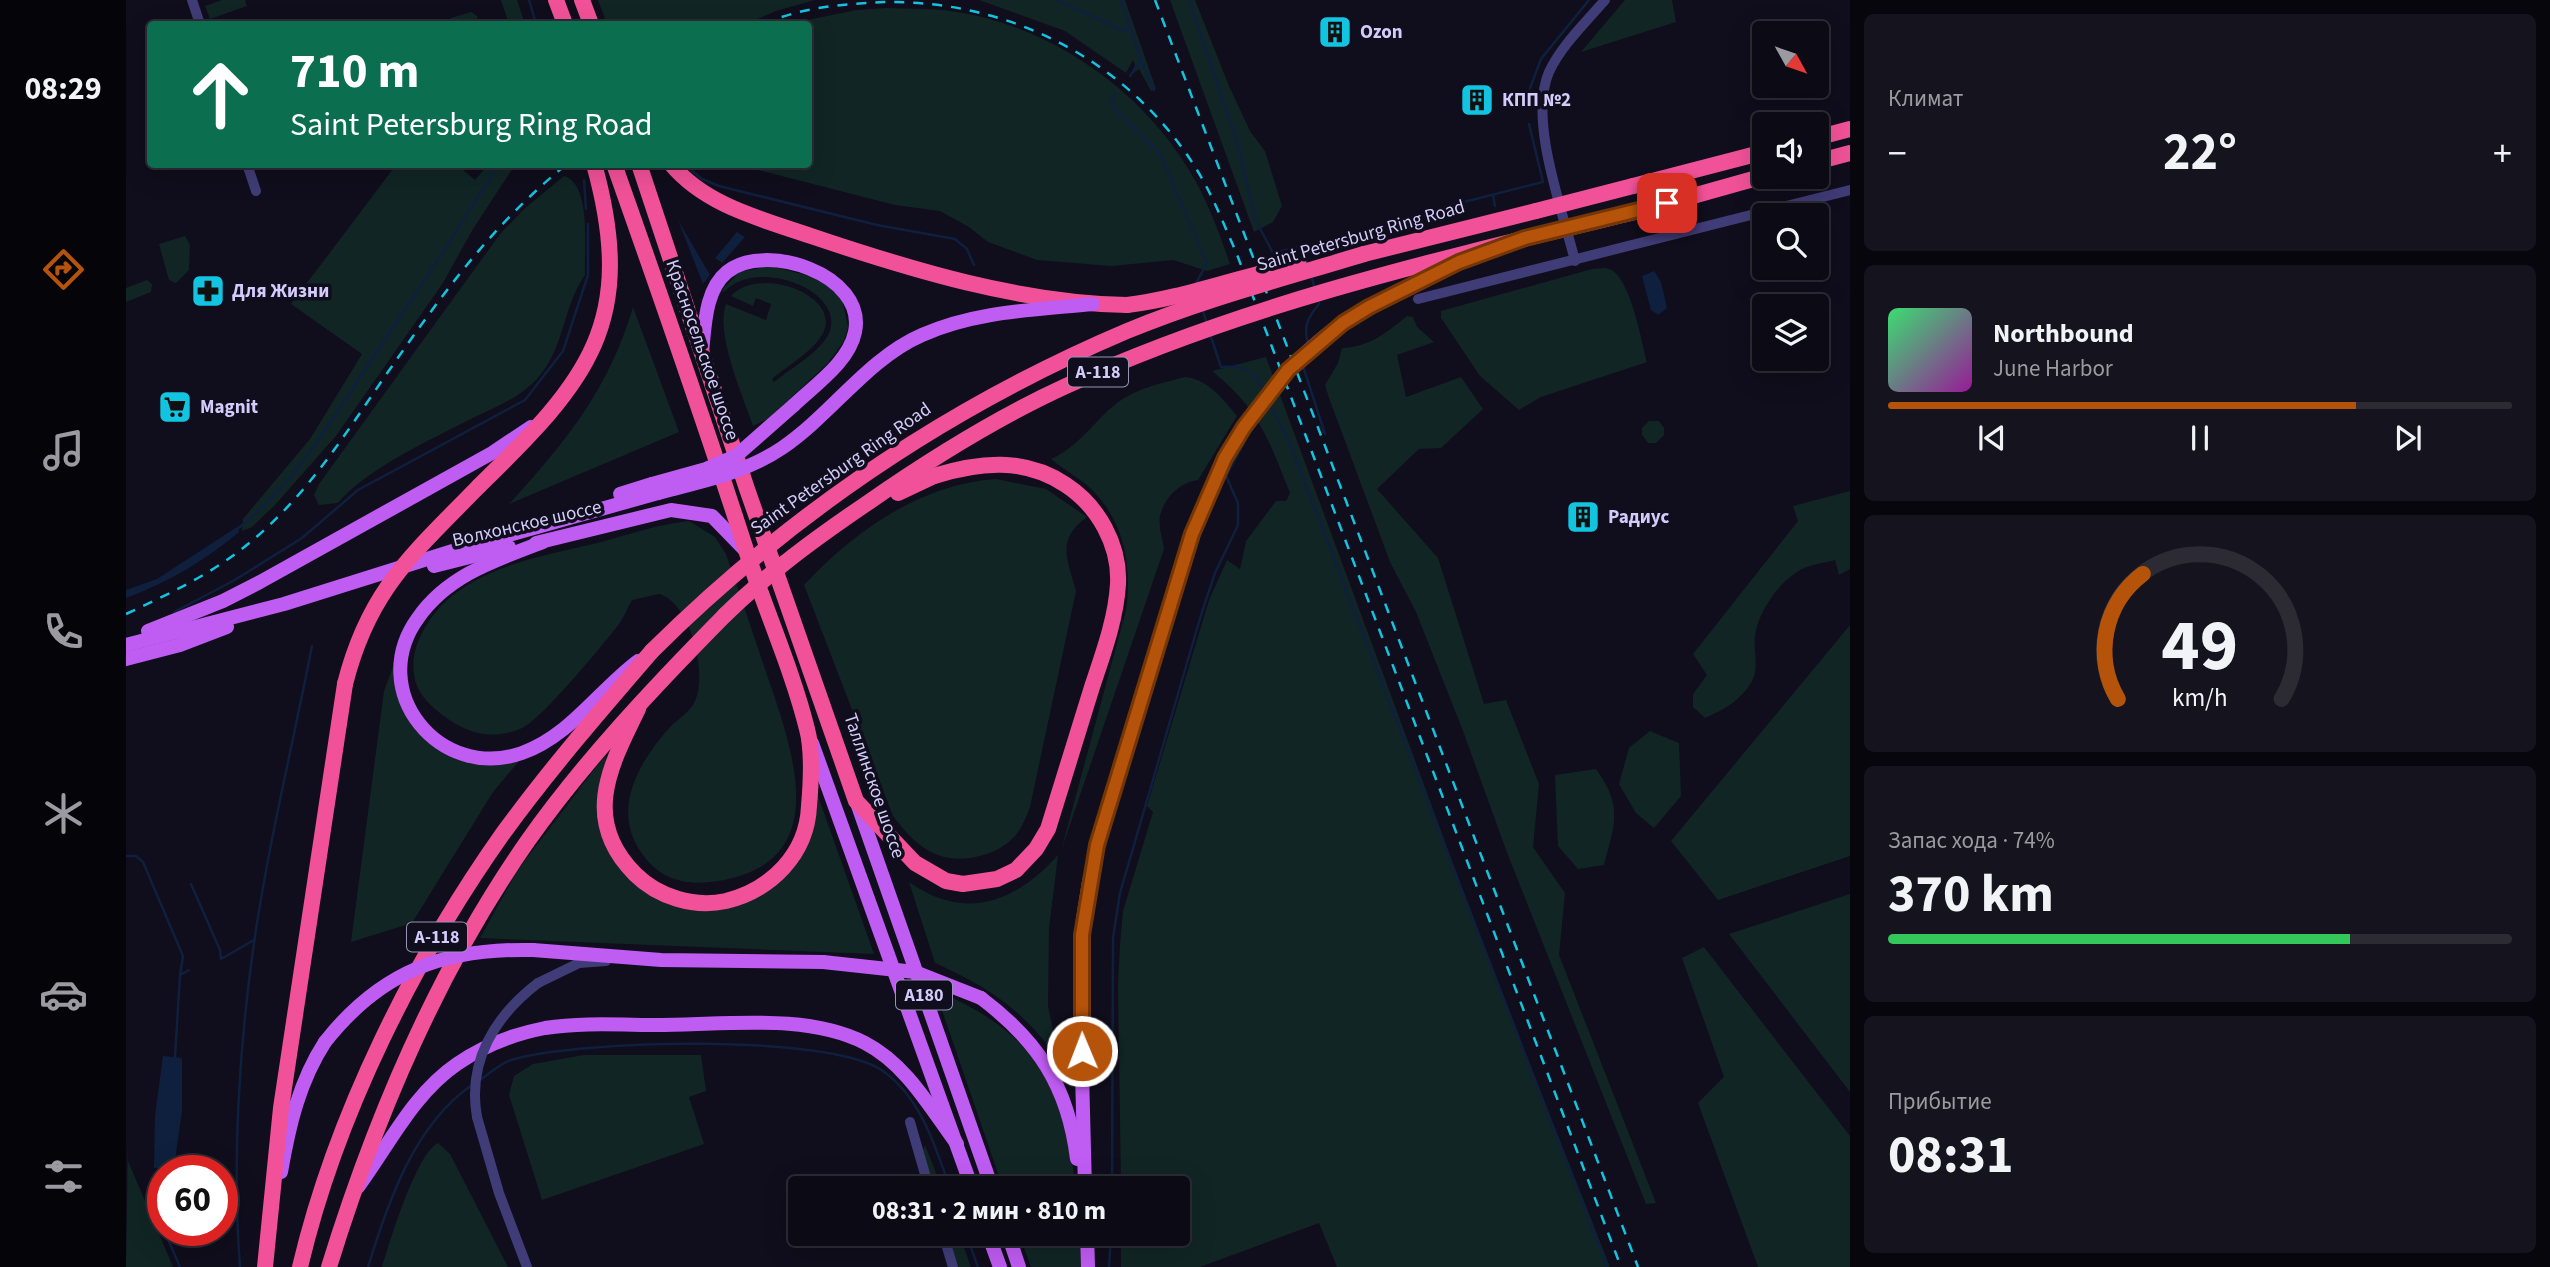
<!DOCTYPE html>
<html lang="ru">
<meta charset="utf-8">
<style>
:root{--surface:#0c0a15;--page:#15131e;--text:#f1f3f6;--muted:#9a9aa0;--line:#2c2b34;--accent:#b45309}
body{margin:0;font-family:"Source Sans 3",sans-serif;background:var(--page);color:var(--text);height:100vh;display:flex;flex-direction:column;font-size:26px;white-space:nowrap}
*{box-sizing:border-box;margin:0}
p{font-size:23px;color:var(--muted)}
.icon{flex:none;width:38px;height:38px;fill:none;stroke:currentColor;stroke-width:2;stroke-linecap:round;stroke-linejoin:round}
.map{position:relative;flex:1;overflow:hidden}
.drawer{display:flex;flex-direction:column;gap:14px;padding:14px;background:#07060c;width:700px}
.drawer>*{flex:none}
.guide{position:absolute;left:21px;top:21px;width:665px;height:147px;border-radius:7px;box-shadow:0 7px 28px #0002,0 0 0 2px var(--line);background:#0b6e4f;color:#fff;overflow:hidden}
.needle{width:46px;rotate:130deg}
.tools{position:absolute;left:1626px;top:21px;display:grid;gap:14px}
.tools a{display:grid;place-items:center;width:77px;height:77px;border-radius:7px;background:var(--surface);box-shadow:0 7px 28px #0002,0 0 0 2px var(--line);font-size:35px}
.speed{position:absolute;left:21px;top:1155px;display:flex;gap:14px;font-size:35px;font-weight:700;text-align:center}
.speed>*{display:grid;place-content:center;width:91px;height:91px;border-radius:50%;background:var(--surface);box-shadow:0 7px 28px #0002,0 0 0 2px var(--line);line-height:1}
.speed .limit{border:10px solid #d22;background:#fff;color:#111}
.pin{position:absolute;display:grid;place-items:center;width:60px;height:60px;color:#fff;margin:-30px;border-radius:14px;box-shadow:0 4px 10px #0006}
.me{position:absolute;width:77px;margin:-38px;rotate:359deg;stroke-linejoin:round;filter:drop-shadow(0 0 5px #0008)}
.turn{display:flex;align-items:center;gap:24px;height:147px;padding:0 28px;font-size:32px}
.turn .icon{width:91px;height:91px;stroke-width:2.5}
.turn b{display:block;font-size:49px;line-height:60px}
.big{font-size:52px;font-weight:700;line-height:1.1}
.drawer .card{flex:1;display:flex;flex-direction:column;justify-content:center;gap:10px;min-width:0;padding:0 24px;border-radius:10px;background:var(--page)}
.drawer .dial{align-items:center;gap:0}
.dial svg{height:182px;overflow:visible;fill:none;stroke:var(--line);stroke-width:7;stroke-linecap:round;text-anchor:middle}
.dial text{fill:var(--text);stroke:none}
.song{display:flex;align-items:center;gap:21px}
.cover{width:84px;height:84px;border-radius:10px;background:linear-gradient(135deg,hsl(140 70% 55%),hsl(300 70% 35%))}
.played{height:7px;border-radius:4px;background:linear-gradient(90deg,var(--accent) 75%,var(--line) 75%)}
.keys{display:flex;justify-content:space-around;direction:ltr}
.heat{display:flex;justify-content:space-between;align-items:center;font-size:38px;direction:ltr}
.charge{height:10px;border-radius:5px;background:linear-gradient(90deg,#34c759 74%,var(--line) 0)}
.trip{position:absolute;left:662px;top:1176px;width:402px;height:70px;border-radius:7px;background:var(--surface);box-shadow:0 7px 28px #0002,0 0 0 2px var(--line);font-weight:700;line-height:70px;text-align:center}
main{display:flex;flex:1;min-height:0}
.tabs{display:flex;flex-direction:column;width:126px;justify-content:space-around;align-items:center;background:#050408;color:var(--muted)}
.tabs .icon{width:49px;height:49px}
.tabs .on{color:var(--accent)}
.tabs b{font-size:32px;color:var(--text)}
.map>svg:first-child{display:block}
.green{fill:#112525}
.water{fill:#0f203e}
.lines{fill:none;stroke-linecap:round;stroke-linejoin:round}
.stream{stroke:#0f203e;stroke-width:2.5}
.minor{stroke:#403c77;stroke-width:10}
.major{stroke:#bf5cf2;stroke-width:14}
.highway{stroke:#f15198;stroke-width:16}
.rail{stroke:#12c4e0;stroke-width:2.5;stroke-dasharray:10 9;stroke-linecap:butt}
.minor-bridge{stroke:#403c77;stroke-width:10}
.major-bridge{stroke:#bf5cf2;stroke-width:14}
.highway-bridge{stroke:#f15198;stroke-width:16}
.route-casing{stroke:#753606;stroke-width:18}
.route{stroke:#b45309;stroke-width:12}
.labels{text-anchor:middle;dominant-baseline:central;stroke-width:7;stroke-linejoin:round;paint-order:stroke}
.shield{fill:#100d1c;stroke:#9893b8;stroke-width:2}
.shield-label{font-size:18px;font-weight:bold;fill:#d3ccfb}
.poi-label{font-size:19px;font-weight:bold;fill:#d3ccfb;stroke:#100d1c;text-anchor:start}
.street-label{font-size:19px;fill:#d3ccfb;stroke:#100d1c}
</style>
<main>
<nav class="tabs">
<b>08:29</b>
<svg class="icon on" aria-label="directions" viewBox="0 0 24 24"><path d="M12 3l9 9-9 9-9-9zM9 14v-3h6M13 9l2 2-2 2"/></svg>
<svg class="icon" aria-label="music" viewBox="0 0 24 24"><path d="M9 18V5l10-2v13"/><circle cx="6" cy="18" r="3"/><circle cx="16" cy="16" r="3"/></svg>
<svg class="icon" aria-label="phone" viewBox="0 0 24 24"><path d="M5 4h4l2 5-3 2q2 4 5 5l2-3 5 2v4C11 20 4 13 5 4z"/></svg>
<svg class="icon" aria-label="climate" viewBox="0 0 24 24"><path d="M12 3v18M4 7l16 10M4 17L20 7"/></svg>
<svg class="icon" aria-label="car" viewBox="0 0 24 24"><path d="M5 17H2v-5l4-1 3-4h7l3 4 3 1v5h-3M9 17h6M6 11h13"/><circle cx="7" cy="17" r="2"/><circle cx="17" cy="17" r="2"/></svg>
<svg class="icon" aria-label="filters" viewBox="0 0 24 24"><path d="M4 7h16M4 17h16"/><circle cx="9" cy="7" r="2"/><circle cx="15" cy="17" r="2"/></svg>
</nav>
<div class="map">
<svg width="1724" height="1267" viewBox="0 0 1724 1267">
<rect width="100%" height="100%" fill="#100d1c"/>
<g class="green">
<polygon points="96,0 119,0 121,6 84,19 79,6"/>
<polygon points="375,0 391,0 399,24 383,24"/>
<polygon points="472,0 689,0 650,11 620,24 481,24"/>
<polygon points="853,0 999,0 1030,89 1025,91 1013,69 1008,73 1006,71 1009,65 1007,60 1000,73 939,31"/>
<polygon points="1044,0 1069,0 1103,86 1124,131 1139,151 1156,206 1147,222 1128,232"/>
<polygon points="1499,0 1546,0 1550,22 1455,52"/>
<path d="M761,8C785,9 808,8 831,12C929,27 1021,94 1069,180C1084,207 1094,235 1104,264L1081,271L1047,260L986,266L911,260L862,242L843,227L814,211L769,205L613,165L682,164V24H662L730,10Z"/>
<polygon points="345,12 351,16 352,24 323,24 325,18"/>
<polygon points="270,165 331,165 349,180 362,165 389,165 347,229 317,283 210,436 148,506 126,527 116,531 117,519 184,439 236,354 165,304"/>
<path d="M438,176C466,184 458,250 459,275C436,308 439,349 410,380C394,397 372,406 351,416C310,437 241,468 212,503L193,505L188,495L193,484L374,234L398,209Z"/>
<polygon points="59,236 64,245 63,270 50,283 43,280 33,244"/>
<path d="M644,266L692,278L716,299L722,327L718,341L702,363L642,419L627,426C617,396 589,334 600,304L640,320L645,304L630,298L627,306L605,296C634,265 713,295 698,331C689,351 662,365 646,379L648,382C664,369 686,357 699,340C731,295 633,254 598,292L596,290L613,272Z"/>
<path d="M1466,269C1471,269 1479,267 1483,269C1504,275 1516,343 1521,362L1415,397L1393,410L1354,376L1315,318V311Z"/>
<polygon points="21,280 26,284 25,292 0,302 0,288"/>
<path d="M507,307L553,432L383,504C439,443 483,389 507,307Z"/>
<path d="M1281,316L1287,317L1291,327L1308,342L1271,355L1280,397L1335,377L1357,409L1315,448L1293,449L1251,489L1312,558L1358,704L1380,700L1413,784L1407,847L1439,893L1433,955L1530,1203L1520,1204L1380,850L1337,731L1290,612L1264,562L1203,398L1199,385L1212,363L1216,348C1244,347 1261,332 1281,316Z"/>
<path d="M1140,357L1362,958L1484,1267H1211L1193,1223L1074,1267H995V1234H1052V1188H995L992,984L994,945L997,911L1027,812L1021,806L1083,600L1101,560L1114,569L1120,541L1150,501H1160L1164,493C1142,438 1133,409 1086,371Z"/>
<path d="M1059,377C1082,379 1097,399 1111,416L1072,480C1054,482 1038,498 1034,516C1032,526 1037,540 1038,549L935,851L1000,610C1006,568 999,524 968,492C956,479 939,471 925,459C954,446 968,421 992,402C1012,388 1036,383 1059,377Z"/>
<polygon points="1523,421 1533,421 1538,428 1538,435 1530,443 1522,443 1516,435 1516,428"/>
<path d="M870,479L920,489L961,517C929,540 942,560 950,591L904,807C901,815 897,825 892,832C877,854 838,865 812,855C793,848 779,832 767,816L678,585C728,531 795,484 870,479Z"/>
<path d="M1724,491V569L1713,575L1709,560C1699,563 1687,564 1678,568C1655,579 1632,611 1629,636C1627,652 1634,668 1625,683C1614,701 1597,710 1579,718L1567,707V694L1581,675L1567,654L1672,521L1667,506Z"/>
<path d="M563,521L589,537L600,554C614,594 627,634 641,675C667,751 709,863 592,881C562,886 536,881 517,855C484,811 512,763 544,727C552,719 564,712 569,701C582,673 564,602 533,594L506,600C501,609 497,620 490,628C474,648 415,720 396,728C362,743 335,731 309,709C298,699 290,690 288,674C284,648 300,621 318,603C358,564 423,555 475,542C504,534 533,524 563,521Z"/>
<polygon points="1724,625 1724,856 1592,900 1545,841"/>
<path d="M268,664C268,734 325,777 394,760L367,792L286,923L225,942L258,691Z"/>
<polygon points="1524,731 1553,743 1555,796 1528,828 1510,813 1493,784 1503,748"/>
<polygon points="480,754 477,834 553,906 648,887 691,793 748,954 354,938 391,871"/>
<path d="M1470,769C1497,806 1489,824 1478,865L1452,869L1432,846L1429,775Z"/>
<path d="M932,855L923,928L922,1006L933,1060C897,1010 864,988 809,963L783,882C839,922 890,902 932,855Z"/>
<polygon points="1724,894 1724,1092 1603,934"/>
<polygon points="1578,947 1724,1136 1724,1267 1632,1267 1572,1103 1598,1077 1556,958"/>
<path d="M809,990C910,1033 935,1082 950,1188H877Z"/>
<polygon points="458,1055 575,1055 580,1091 563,1097 578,1144 416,1200 383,1095 388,1076 407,1064"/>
<polygon points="2,1137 2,1161 47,1267 0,1267"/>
<path d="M312,1143L324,1154L382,1267H256C264,1241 290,1154 312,1143Z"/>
<polygon points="799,1145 816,1188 807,1188 797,1151"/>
<polygon points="822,1234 833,1234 845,1267 832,1267"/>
<polygon points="893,1234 954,1234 955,1267 905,1267"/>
</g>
<g class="water">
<polygon points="552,220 584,275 577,284"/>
<polygon points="611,232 619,237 596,263 589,258"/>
<polygon points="1528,271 1535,282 1541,308 1532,315 1525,310 1516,276"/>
<path d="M111,527L113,532C80,560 41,583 0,598V590L31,579Z"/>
<polygon points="37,1056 56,1058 56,1111 48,1167 28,1168 29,1116"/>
</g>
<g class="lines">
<g class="stream">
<polyline points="403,0 410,24"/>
<polyline points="931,0 996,30 1004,28"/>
<polyline points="995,0 1015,60 1004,76"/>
<polyline points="1063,0 1112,145 1129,219 1147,253 1177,246 1182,266"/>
<polyline points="1016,61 1028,90"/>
<polyline points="1403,91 1415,59 1463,0"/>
<polyline points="989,94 985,101 989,109 1034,154 1081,263 1069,285"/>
<polyline points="558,164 576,179 593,186 751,225 829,239 841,249 848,265"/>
<polyline points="458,180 460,209"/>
<polyline points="1367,195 1369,206"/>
<polyline points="1325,217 1322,206 1417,182 1403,124"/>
<polyline points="1185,275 1189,289"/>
<polyline points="1077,311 1081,324"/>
<path d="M1084,334L1095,367C1118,366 1128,369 1138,391"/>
<path d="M1182,343C1177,327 1182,317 1193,304L1192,299"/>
<polyline points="1176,363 1199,434"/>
<polyline points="1142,401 1162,439 1481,1267"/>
<path d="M110,530C168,486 208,417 248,356C290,293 333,230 372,164"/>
<polyline points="48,612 107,581 176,538 232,490 399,400 437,351 462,275 462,224"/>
<polyline points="0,856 10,856 17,862 57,956 54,975"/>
<polyline points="65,884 94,950 95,959 128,940"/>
<polyline points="49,1057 54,975 63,970"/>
<path d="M354,1080C364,1073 375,1063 385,1060C449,1040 704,1033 757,1071C795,1098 809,1146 824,1188"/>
<polyline points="986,1188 987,938 994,893 1075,615 1089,573 1112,525 1112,503 1100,476 1118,443"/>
<polyline points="37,1208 31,1212 37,1228"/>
<polyline points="38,1230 54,1267"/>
<polyline points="840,1234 852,1267"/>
<path d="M114,1267C106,1163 113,1047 128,943C142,845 167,744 186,646"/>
<path d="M242,1267C262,1202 288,1125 346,1085"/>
<polyline points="983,1267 985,1234"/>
</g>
<g class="minor">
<polyline points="66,0 74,24"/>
<polyline points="121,164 130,191"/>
<path d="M1449,261C1437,211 1402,120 1423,72C1435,46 1460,22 1479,0"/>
<polyline points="1292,299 1724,190"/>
<polyline points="412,983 453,963 480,961"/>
<polyline points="351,1117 373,1193 401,1267"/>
<polyline points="784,1122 803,1188"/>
<polyline points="817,1234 827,1267"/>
</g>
<g class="major">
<path d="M576,352C579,325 579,290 601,272C638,241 741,274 729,332C723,362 689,385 668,405"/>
<polyline points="494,494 526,484"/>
<path d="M417,542C370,560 322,575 292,618C239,691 314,782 396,753C444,736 473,690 512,661"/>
<polyline points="410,543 545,510 586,516 619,550"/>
<polyline points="308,566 383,547"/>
<polyline points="22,631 97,601 134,582 366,453 405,427"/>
<polyline points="0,645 158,604 333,549 532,493"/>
<polyline points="0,659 54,645 101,627"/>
<polyline points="686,743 846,1188"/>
<polyline points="731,803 866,1188"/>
<polyline points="407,950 535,960 697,962"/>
<path d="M855,998C912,1041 942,1086 951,1159"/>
<path d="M155,1172C163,1126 173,1082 199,1042"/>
<path d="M232,1187C263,1145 287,1094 331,1064C357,1046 388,1034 419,1028C457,1022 497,1025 535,1025C600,1025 680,1013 739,1043C780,1064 805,1109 831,1144"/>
<polyline points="959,1188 954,996 957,919 963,882 989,782 1074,514"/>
<polyline points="862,1234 874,1267"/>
<polyline points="882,1234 893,1267"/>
<polyline points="961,1234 962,1267"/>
</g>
<g class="highway">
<polyline points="430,0 439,24"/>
<polyline points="456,0 465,24"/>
<polyline points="1690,138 1724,129"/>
<polyline points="1690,162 1724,153"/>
<path d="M488,164C534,294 579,423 621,553C640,612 666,669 681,729C687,751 685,783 683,806C681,854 645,890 600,901C568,908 532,897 509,874C455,820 484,766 512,709"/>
<path d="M513,164L621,489L730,801L789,863L820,881L837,884L871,879L890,870L910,849L922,829C937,782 951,734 966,687C977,654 990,619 992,584C994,545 972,506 940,485C899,457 853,462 808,476"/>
<path d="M545,164C580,206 636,219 685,236C786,270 894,303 1001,305"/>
<polyline points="1507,186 1638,152"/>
<polyline points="1517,210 1638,176"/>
<polyline points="1238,254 1410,211"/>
<path d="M353,486C462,380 512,323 468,164"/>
<polyline points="139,1267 155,1108 219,684"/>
<path d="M174,1267C210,1115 288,959 378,832C424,769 475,710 526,651"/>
<path d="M203,1267C249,1118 311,971 401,842C458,761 529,686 599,615"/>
</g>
<g class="rail">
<polyline points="1029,0 1512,1267"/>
<path d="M638,24C675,7 718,4 758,2C886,0 1004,62 1071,170C1087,196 1098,225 1110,252L1495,1267"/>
<path d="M0,614C45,593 90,572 128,539C180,495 217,438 255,382C312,300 363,227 441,164"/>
</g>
<path class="minor-bridge" d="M351,1117C341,1061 369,1016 412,983"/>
<g class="major-bridge">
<polyline points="526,484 580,469 610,456 668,405"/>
<path d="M532,493C574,482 619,473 656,448C705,415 741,359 796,335C850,311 909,310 967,304"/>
<path d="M1074,514C1105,440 1150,368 1218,322C1253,298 1294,281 1333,262"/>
<polyline points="697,962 789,972 855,998"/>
<path d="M199,1042C255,971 318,948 407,950"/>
</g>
<g class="highway-bridge">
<polyline points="1410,211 1507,186"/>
<path d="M1001,305C1060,298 1115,275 1173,265"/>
<polyline points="772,493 808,476"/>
<path d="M599,615C642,573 690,538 740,504C803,460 870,418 940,386C1123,302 1322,257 1517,210"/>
<path d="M526,651C664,514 822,407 1001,331C1078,299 1159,278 1238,254"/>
<path d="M219,684C243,589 287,554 353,486"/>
</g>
</g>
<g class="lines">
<defs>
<polyline id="route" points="956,1051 956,935 971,845 1066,534 1099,458 1118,427 1162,370 1217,323 1243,307 1333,262 1399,238 1541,203"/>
</defs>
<use href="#route" class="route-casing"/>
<use href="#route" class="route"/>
</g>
<defs>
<symbol id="building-square" viewBox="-11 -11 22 22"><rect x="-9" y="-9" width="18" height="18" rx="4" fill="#12c4e0" stroke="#100d1c"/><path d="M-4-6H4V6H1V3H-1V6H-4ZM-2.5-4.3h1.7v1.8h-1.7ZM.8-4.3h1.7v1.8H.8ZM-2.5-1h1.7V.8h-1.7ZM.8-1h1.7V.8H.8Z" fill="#111"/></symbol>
<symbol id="pharmacy-square" viewBox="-11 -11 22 22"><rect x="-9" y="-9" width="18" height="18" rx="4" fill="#12c4e0" stroke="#100d1c"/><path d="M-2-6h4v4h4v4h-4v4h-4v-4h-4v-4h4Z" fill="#111"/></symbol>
<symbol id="supermarket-square" viewBox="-11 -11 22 22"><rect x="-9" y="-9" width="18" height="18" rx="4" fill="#12c4e0" stroke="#100d1c"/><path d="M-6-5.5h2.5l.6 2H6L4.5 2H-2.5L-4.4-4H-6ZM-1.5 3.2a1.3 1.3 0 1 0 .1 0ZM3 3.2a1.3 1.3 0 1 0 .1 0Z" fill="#111"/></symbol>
</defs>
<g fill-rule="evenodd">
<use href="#building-square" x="1190" y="13" width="38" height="38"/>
<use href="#building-square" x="1332" y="81" width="38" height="38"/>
<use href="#pharmacy-square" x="63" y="272" width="38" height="38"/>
<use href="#supermarket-square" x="30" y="388" width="38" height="38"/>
<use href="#building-square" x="1438" y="498" width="38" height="38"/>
</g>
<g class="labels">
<g class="shield">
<rect x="942" y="357.5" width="60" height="29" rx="5"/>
<rect x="281" y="922.5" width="60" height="29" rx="5"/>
<rect x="770" y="980.5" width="56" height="29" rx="5"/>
</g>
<g class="shield-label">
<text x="972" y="372">А-118</text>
<text x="311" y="937">А-118</text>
<text x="798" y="995">A180</text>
</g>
<g class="poi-label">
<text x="1234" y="32">Ozon</text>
<text x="1376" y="100">КПП №2</text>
<text x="106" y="291">Для Жизни</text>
<text x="74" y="407">Magnit</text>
<text x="1482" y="517">Радиус</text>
</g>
<g class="street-label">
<text transform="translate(1235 236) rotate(-16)">Saint Petersburg Ring Road</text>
<text transform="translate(576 350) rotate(71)">Красносельское шоссе</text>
<text transform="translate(715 469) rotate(-35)">Saint Petersburg Ring Road</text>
<text transform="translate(401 524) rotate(-13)">Волхонское шоссе</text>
<text transform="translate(748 786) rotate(71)">Таллинское шоссе</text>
</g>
</g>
</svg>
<div class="tools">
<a><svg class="needle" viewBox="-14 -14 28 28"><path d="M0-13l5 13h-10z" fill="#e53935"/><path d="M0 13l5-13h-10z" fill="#9a9aa0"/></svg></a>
<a><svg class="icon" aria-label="sound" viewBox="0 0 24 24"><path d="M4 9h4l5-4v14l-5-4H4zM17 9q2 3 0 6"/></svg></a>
<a><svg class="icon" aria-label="search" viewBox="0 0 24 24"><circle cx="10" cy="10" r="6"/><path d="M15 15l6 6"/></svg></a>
<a><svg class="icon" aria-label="layers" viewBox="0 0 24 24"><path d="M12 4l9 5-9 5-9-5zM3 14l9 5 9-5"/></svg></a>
</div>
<div class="speed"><div class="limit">60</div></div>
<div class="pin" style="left:1541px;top:203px;background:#d93025"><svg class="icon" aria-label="arrive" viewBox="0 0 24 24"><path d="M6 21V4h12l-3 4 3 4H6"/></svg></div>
<svg class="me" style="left:956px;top:1051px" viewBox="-20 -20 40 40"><circle r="17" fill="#b45309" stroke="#fff" stroke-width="3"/><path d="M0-11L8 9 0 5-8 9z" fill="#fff"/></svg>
<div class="trip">08:31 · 2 мин · 810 m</div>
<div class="guide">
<div class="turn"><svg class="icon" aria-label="ahead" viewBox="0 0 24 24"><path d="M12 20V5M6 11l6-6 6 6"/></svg><div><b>710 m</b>Saint Petersburg Ring Road</div></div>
</div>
</div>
<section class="drawer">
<div class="card"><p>Климат</p>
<div class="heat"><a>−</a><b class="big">22°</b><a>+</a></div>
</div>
<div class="card">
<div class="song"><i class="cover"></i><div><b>Northbound</b><p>June Harbor</p></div></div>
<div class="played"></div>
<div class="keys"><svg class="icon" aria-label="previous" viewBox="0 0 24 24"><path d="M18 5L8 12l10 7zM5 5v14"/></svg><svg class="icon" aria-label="pause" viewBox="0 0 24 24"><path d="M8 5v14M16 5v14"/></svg><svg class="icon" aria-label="next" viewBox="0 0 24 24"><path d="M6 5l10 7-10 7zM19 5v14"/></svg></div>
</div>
<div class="card dial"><svg viewBox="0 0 100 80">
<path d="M14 69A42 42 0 1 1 86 69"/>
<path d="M14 69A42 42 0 0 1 25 14" stroke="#b45309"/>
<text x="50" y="56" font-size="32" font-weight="700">49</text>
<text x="50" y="72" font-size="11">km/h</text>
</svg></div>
<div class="card"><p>Запас хода · 74%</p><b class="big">370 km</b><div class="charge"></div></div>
<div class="card"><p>Прибытие</p><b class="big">08:31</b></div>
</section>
</main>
